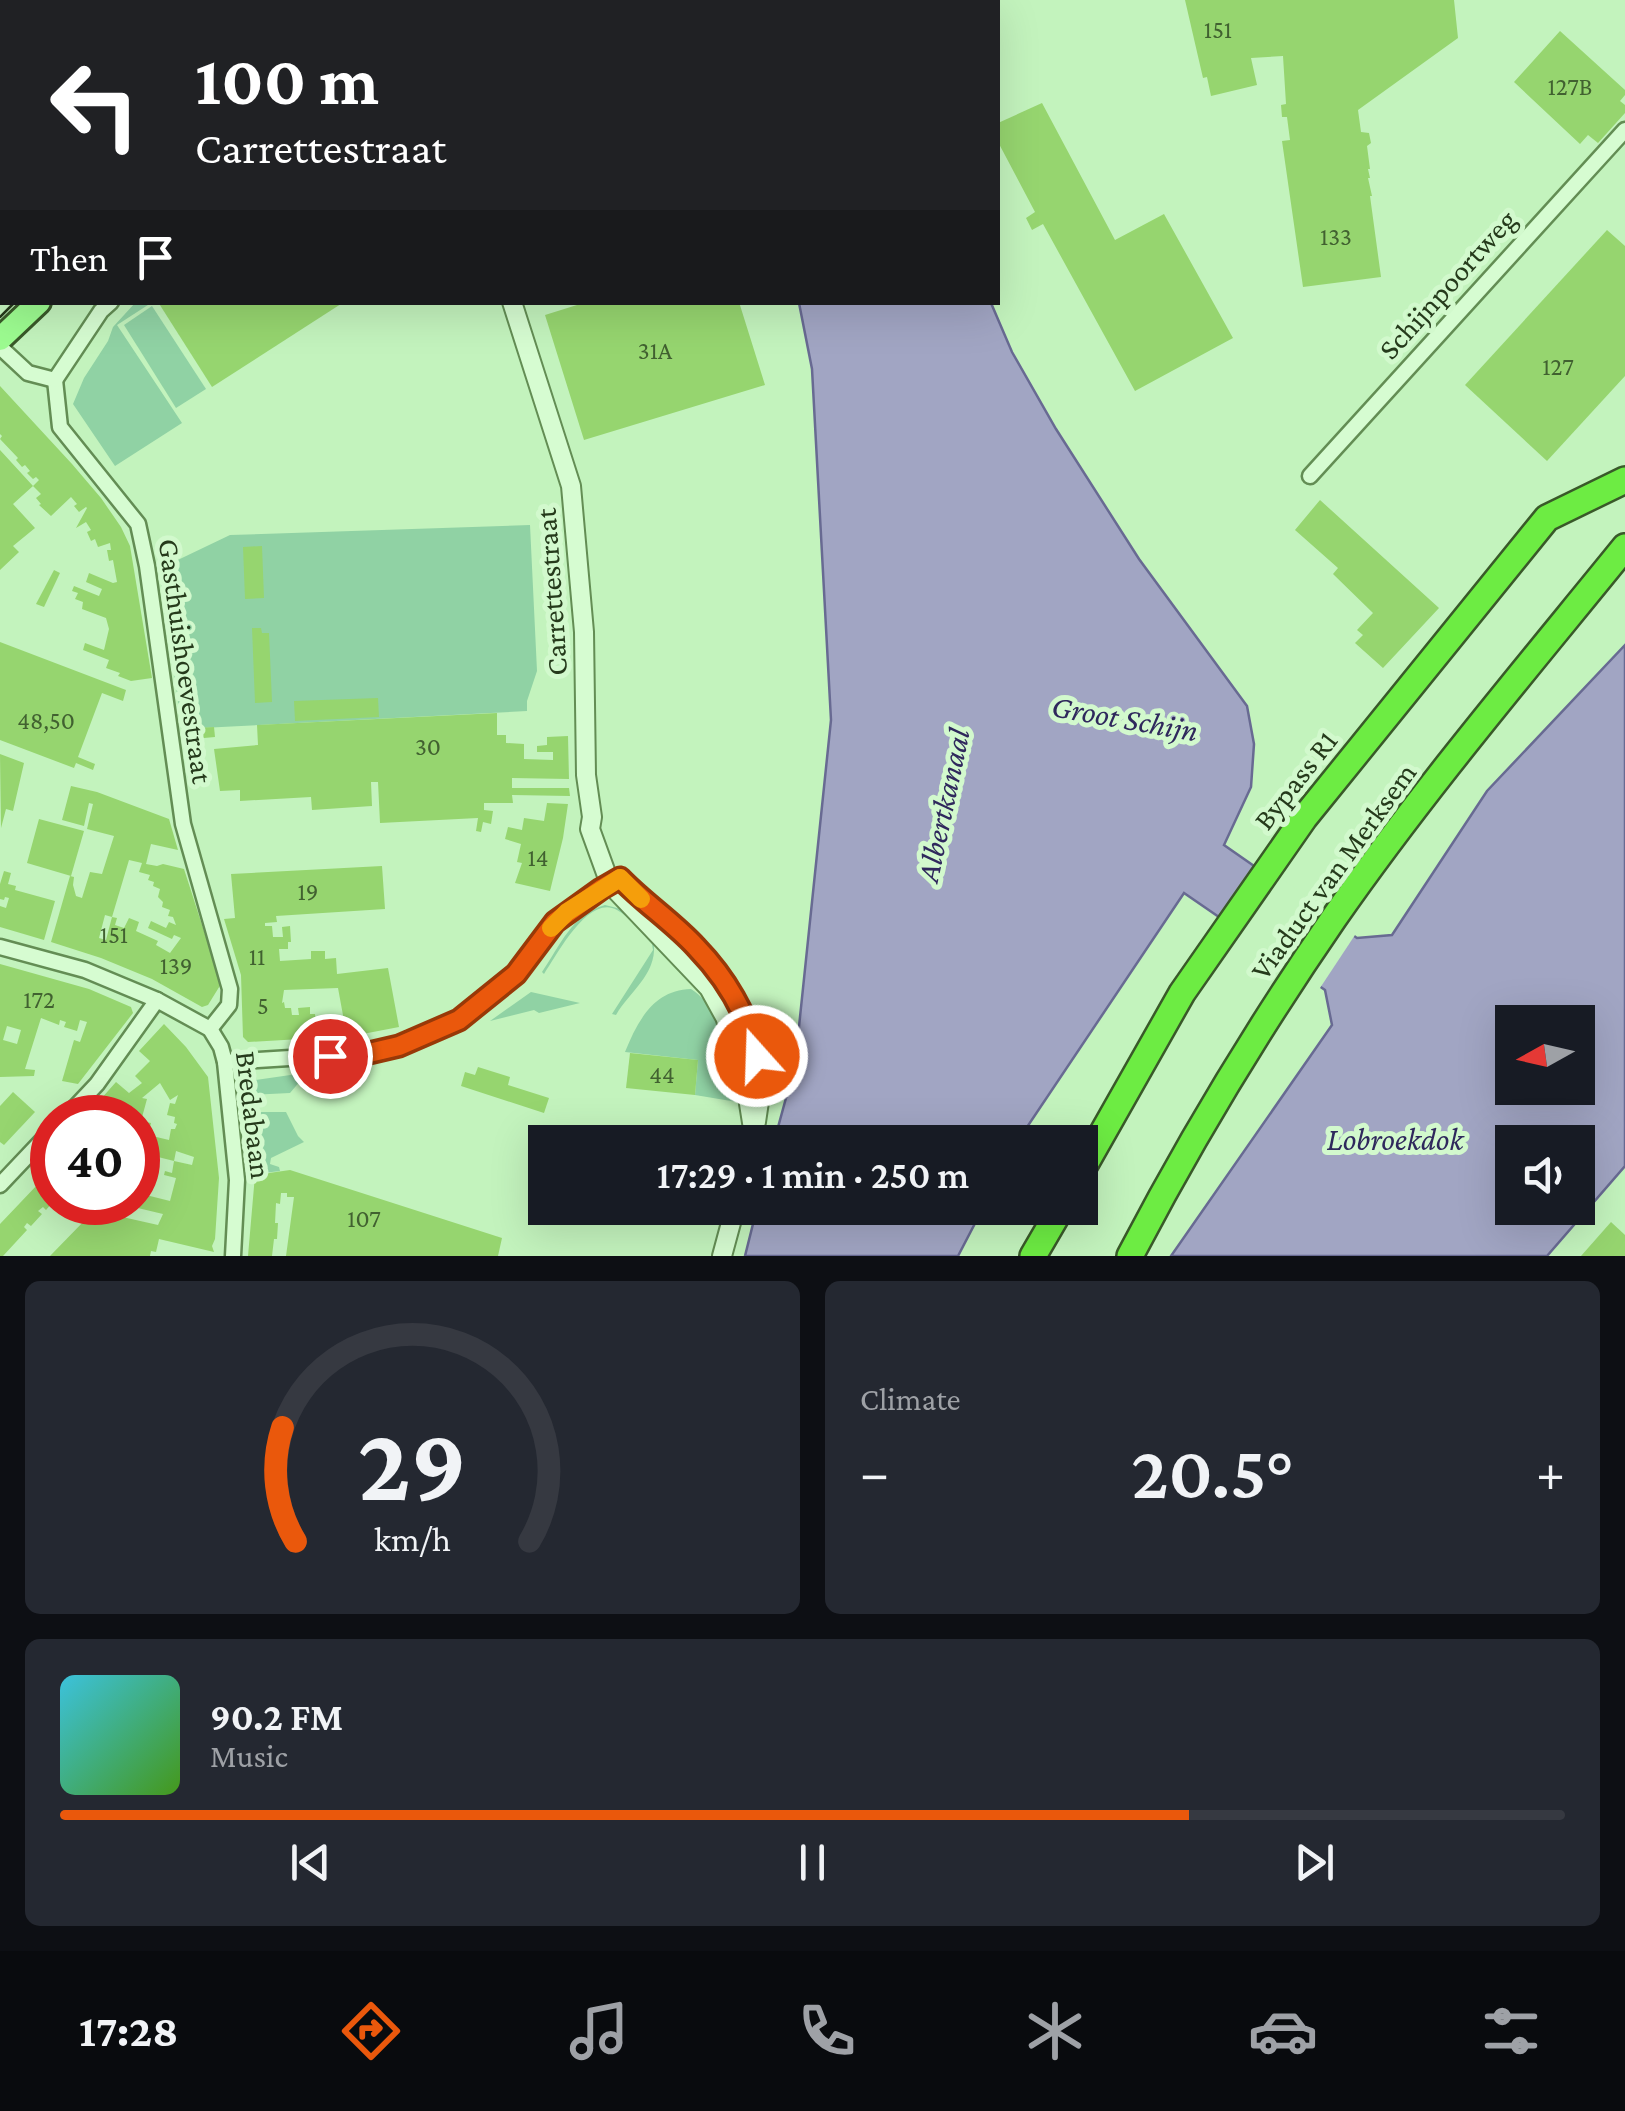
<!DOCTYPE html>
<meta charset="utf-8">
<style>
:root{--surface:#171b24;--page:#242831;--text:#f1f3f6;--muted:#9ea1a6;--line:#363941;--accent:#ea580c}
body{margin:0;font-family:"Crimson Pro",serif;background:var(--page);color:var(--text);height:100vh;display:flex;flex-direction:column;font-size:38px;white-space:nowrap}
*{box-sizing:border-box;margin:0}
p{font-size:32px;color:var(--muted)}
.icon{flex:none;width:55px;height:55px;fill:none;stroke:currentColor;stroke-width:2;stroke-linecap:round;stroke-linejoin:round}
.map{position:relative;height:1256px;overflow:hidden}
.panel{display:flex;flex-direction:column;gap:25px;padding:25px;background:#0d0f14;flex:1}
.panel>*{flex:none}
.guide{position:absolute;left:0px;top:0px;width:1000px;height:305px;box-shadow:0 10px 40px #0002;background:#202124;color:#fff;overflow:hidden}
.needle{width:65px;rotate:262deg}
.controls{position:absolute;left:1495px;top:1005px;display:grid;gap:20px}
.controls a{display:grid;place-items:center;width:100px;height:100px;border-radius:0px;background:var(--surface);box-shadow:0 10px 40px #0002;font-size:50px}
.speed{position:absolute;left:30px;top:1095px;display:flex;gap:20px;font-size:50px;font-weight:700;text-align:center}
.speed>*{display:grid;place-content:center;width:130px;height:130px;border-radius:50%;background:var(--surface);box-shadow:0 10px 40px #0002;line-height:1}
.speed .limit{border:15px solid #d22;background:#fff;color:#111}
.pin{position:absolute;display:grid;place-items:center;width:85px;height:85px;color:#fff;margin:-42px;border:5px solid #fff;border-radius:50%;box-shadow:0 2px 10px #0007}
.me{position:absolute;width:110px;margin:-55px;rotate:340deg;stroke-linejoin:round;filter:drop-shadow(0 0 8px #0008)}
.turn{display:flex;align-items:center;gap:35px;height:210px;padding:0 30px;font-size:45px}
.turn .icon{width:130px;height:130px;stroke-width:2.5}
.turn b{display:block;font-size:70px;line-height:85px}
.then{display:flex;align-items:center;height:95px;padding:0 30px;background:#0003;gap:20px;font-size:38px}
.big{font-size:75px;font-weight:600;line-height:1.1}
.panel .widget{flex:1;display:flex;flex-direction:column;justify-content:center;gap:15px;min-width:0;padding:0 35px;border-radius:15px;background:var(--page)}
.panel .dial{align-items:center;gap:0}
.dial svg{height:260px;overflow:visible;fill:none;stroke:var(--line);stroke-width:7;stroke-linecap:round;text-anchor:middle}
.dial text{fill:var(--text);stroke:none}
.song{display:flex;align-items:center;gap:30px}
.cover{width:120px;height:120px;border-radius:15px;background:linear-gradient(135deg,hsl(190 70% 55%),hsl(100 70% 35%))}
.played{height:10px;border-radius:5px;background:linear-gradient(90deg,var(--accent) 75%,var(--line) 75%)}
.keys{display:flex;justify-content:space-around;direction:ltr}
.heat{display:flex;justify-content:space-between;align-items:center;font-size:55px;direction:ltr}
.panel .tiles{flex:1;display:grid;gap:25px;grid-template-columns:1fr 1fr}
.widget:last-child{grid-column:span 2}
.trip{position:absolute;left:528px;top:1125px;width:570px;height:100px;border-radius:0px;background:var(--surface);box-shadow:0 10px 40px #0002;font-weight:600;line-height:100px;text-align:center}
.tab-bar{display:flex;height:160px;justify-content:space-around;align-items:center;background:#090b0e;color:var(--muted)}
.tab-bar .icon{width:70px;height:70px}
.tab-bar .on{color:var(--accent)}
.tab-bar b{font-size:45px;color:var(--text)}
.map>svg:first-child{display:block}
.green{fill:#90d2a4}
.water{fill:#a1a5c3;stroke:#686a92;stroke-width:2.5;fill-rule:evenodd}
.pier{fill:#c3f3bd}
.building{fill:#96d56f;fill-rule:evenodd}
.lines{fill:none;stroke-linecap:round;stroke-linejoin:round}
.minor-casing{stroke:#638d54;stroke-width:19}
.tertiary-casing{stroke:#638d54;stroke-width:22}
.primary-casing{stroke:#395929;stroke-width:28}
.motorway-casing{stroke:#395929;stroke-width:30}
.minor{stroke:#d6fcd1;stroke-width:14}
.tertiary{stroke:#d6fcd1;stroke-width:18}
.primary{stroke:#9cfb90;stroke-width:22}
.motorway{stroke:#6dec43;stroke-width:25}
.tram{stroke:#253a1b;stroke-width:2.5}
.route-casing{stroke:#983908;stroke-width:25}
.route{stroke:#ea580c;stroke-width:18}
.slow{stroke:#f59e0b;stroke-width:18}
.labels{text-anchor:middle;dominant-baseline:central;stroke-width:10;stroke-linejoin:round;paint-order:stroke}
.number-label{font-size:25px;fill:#416130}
.street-label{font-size:30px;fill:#253a1b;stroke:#d2f9cd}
.water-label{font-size:32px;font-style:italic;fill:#2f285c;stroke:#d2f9cd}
</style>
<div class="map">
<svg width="1625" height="1256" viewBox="0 0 1625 1256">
<rect width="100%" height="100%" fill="#c3f3bd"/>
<g class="green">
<polygon points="135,303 151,303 117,325 182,423 115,466 73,404 84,378 108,341 113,327"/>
<polygon points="152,306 206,389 176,408 124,325"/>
<polygon points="530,525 537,671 527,701 527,711 182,729 159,569 230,535"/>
<path d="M605,905L621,909L654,945C656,975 630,991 616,1015L612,1014L653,950L652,944C642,933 630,917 617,910C588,894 557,955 544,974L542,972C560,946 572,914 605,905Z"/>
<path d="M691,989C725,1011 734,1064 737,1102L695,1095L698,1060L625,1052C638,1020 654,990 691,989Z"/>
<polygon points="531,992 580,1003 539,1013 534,1010 490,1021"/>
<polygon points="318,1071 318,1074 301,1080 290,1093 246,1095 248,1081"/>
<polygon points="248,1112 286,1112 298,1136 304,1142 271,1158 270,1164 279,1167 280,1171 255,1174"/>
</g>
<g class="water">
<path d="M799,303H991L1012,352L1056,429L1139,559L1247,706L1254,744L1251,787L1224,845L1357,938L1392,935L1487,791L1625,645V1166L1547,1256H1171L1332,1025L1325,990L1184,893L1017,1142H774L795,1065L831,720L812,369ZM1512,1022H1578V1088H1512ZM1512,1142H1578V1208H1512Z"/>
<polygon points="757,1208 983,1208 958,1256 745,1256"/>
</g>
<polygon class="pier" points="1275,874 1357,932 1318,991 1235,936"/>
<g class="building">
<polygon points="1185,0 1454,0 1458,38 1358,110 1361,132 1369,133 1371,143 1367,146 1370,169 1368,169 1370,178 1368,178 1372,196 1370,196 1381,277 1303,287 1282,141 1290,140 1287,117 1282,117 1281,105 1286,104 1283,56 1251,58 1257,85 1211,96 1207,77 1203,78"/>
<polygon points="1560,31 1625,90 1625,95 1620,101 1625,105 1625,113 1598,143 1588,135 1580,144 1514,82"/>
<polygon points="1042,103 1115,240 1164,214 1233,338 1135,391 1043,224 1032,230 1026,218 1035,212 998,142 998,123"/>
<polygon points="1607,230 1625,246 1625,376 1547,461 1465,385"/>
<polygon points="158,302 344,302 212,387"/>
<polygon points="576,302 739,302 765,385 584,440 545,315 577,305"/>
<polygon points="0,386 72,464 101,498 121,527 130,546 152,678 131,681 118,676 120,673 106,668 109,660 83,650 85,643 104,650 109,629 106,618 82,609 83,602 75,599 78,593 72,591 74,586 99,596 102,589 86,582 89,573 113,583 117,582 113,560 109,561 107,550 111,550 110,543 98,547 95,539 91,541 87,532 91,530 86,522 76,528 87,508 86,507 79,512 74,506 77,504 71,497 51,516 39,505 41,504 36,498 41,494 33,486 39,480 36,477 33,479 27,473 30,471 25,465 22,467 16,460 18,458 0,439 2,436 0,434"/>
<polygon points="0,450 33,486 13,504 35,528 13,546 19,552 0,570"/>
<polygon points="1320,500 1439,608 1383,668 1355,643 1363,635 1357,630 1373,613 1333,574 1338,568 1295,530"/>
<polygon points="262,546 264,598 245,599 243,547"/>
<polygon points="54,570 60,573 44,607 36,604"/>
<polygon points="252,628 261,628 262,633 269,633 272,702 255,703"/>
<polygon points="0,642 126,690 123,701 102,693 78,757 95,764 93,770 76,763 74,768 0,740"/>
<polygon points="378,698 379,717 295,721 294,701"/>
<polygon points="497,713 497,735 506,735 506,743 524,744 524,759 553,760 553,752 537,752 537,746 547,745 547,737 568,736 569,779 512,778 512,788 569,788 570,796 512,795 513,803 484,803 484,810 493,811 491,824 483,822 481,832 476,831 478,818 380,823 378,782 371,782 372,806 312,810 311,797 240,801 240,790 220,791 214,749 258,745 257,725"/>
<polygon points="214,727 215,737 182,740 182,729"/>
<polygon points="0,754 24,763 13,811 6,809 1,828"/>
<path d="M71,786L97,792L169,819L178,850L151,844L146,864L157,866L163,864L184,869L221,984L208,1005L202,1007L152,979L101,958L51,942L70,876L74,877L73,885L76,896L82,898L90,872L102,874L114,836L87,829L93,804L89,803L84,826L62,820ZM129,860L142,863L139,872L150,875L148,880L154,882L153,886L160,889L158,897L163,902L162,907L170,910L168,916L173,917L176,925L169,922L166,928L151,921L148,928L172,939L174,935L181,938L170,953L156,945L158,941L136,931L139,922L129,918L124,928L115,925L117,918L112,917L106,940L99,938L105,915L112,917Z"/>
<polygon points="547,803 568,804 563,838 550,891 515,883 522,863 517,862 521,844 505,839 508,827 522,830 524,818 544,821"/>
<polygon points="39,819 84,831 71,876 27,863"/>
<polygon points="382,866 385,909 276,916 277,922 265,923 265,926 272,926 273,937 283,937 282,927 290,926 291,942 288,942 288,949 279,949 280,961 311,959 311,951 325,951 325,959 336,958 337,974 388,968 399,1027 347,1037 338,988 284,990 282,1003 284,1002 285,1008 291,1008 292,1015 299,1015 298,1008 310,1007 310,1014 315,1014 318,1038 248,1042 243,1037 241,975 224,919 235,918 231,874"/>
<polygon points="4,871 11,873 8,884 16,886 15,890 55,901 44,940 0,927 0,906 6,908 9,898 5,897 4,900 0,899 0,884"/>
<path d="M0,964L89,989L131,1007L133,1013L78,1084L62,1081L74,1040L80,1042L87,1022L80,1020L77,1031L64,1027L66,1022L60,1020L59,1025L41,1018L25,1069L35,1070L34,1076L0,1077ZM7,1026L21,1030L17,1044L3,1040Z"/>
<path d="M164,1024L186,1047L208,1077L219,1178L215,1239L212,1246L214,1252L159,1239L156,1252L151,1251L150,1256H50L86,1219L80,1213L91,1202H138V1193L170,1201L176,1178L164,1175L165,1171L172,1173L174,1161L192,1165L194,1157L176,1151L174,1161L142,1153L138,1164L139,1129L138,1118H84L116,1082L129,1093L142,1083L135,1076L150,1061L139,1051ZM160,1083L170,1100L178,1095L175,1104L170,1103L167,1115L175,1117L174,1123L177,1124L175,1129H171L169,1140L148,1135L151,1123L141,1121L147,1099L142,1098ZM121,1204L163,1214L158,1225L118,1216Z"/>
<polygon points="630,1053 698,1060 695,1095 626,1088"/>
<polygon points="478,1067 510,1077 508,1085 549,1098 544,1113 461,1086 465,1072 475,1075"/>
<polygon points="13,1092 35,1112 4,1145 0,1142 0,1106"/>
<polygon points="52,1152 52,1177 40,1165"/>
<polygon points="290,1170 502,1238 498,1256 286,1256 294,1197 287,1197 287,1193 281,1193 280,1204 276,1203 275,1223 278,1223 277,1239 274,1239 272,1256 248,1256 255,1175"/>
<polygon points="39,1183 52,1196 52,1203 46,1210 43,1207 38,1211 42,1214 31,1226 27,1223 24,1227 27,1230 3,1256 0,1256 0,1224"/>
<polygon points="1611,1222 1625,1235 1625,1256 1581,1256"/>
</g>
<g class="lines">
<defs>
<g id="minor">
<polyline points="312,0 313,2"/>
<polyline points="0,1 1,0"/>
<polyline points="328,2 339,0"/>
<polyline points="0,231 2,231"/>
<polyline points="0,347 28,373 55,380"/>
<polyline points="55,380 60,427 138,524 147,566 183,824 230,989 229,1005 210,1029"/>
<polyline points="55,380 101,311 111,302"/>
<polyline points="1310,476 1625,130"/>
<polyline points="0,947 85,970 157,1000 210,1029 221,1047 225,1062 237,1180 233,1256"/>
<polyline points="225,1062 369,1053 399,1047 459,1020 517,974 555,923 567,912 617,880"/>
<polyline points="65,1118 97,1084 157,1000"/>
<polyline points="0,1185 52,1130"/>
</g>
<g id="tertiary">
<polyline points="390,0 391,2"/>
<polyline points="512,302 571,486 584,632 586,775 592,817 590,829 610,884 709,988 725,1017 743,1066 754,1135"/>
<path d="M622,880C645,904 674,923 697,947C743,997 769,1055 756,1122"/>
<polyline points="722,1256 735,1208"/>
</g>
<g id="primary">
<polyline points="404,2 407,0"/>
<polyline points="469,2 473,0"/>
<polyline points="0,287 2,285"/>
<polyline points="0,339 39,302"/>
</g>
<g id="motorway">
<polyline points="1080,1173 1182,993 1304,818 1547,518 1625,480"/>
<polyline points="1033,1256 1061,1208"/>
<path d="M1130,1256C1191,1139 1259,1027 1334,918C1424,789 1526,669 1625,547"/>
</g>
</defs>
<use href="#minor" class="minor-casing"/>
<use href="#tertiary" class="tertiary-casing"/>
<use href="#primary" class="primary-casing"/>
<use href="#motorway" class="motorway-casing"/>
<use href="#minor" class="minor"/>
<use href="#tertiary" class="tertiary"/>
<use href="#primary" class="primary"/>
<use href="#motorway" class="motorway"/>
<g class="tram">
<polyline points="444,2 447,0"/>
<polyline points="0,317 15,302"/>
</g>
</g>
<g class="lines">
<defs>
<path id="route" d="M330,1056L369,1053L399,1046L459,1020L516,974L555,922L601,889L620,878C644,903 673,922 696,947C725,977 748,1015 757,1056"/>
</defs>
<use href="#route" class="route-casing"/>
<use href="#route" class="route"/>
<polyline class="slow" points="551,928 567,912 620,878 641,899"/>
</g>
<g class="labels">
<g class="number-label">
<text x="1218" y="29">151</text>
<text x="1570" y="86">127B</text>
<text x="1336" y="236">133</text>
<text x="655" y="350">31A</text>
<text x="1558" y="366">127</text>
<text x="46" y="720">48,50</text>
<text x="428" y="746">30</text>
<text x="538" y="857">14</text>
<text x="308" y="891">19</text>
<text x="114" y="934">151</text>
<text x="257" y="956">11</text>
<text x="176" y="965">139</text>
<text x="39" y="999">172</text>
<text x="263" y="1005">5</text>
<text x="662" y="1074">44</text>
<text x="364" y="1218">107</text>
</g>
<g class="street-label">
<text transform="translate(1447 284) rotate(-48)">Schijnpoortweg</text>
<text transform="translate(551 592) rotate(-94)">Carrettestraat</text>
<text transform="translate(186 661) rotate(82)">Gasthuishoevestraat</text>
<text transform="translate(1295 780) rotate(-52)">Bypass R1</text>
<text transform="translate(1333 871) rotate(-54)">Viaduct van Merksem</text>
<text transform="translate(254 1115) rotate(83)">Bredabaan</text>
</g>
<g class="water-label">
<text transform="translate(1125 718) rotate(10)">Groot Schijn</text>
<text transform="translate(943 805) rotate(-78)">Albertkanaal</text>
<text x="1395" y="1139">Lobroekdok</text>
</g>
</g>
</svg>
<div class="controls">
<a><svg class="needle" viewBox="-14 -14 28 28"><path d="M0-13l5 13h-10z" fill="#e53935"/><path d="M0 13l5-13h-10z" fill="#9ea1a6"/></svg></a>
<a><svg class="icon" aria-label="sound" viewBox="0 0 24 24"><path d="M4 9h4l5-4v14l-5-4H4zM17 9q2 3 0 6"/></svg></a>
</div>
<div class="speed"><div class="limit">40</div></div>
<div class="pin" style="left:330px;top:1056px;background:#d93025"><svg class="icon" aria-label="arrive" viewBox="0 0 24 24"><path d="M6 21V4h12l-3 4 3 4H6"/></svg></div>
<svg class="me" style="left:757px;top:1056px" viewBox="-20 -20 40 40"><circle r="17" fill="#ea580c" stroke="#fff" stroke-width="3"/><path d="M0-11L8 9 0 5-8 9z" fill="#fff"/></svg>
<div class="trip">17:29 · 1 min · 250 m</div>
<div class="guide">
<div class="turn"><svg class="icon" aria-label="left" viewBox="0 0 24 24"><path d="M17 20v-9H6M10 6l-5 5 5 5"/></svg><div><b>100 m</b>Carrettestraat</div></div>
<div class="then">Then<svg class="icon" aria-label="arrive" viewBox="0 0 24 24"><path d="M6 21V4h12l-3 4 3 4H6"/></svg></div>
</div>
</div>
<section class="panel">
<div class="tiles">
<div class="widget dial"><svg viewBox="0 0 100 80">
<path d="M14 69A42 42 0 1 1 86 69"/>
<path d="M14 69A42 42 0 0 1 10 34" stroke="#ea580c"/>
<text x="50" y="56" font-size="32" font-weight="700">29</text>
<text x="50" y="72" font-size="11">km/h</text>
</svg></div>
<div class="widget"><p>Climate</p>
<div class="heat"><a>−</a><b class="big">20.5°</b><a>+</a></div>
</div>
<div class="widget">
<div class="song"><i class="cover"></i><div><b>90.2 FM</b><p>Music</p></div></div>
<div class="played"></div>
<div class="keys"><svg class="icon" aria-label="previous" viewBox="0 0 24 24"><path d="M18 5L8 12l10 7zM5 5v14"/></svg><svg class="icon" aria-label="pause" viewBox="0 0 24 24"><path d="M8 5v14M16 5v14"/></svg><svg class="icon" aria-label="next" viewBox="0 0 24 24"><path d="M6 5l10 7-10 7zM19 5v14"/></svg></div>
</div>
</div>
</section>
<nav class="tab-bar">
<b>17:28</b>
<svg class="icon on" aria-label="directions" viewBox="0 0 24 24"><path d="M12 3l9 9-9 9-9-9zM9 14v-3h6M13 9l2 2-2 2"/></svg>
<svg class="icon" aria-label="music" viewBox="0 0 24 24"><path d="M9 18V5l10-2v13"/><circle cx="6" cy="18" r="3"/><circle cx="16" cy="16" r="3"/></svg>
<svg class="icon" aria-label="phone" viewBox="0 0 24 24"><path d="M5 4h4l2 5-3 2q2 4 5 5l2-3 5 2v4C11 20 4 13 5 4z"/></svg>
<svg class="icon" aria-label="climate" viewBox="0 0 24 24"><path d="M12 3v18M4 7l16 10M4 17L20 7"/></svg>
<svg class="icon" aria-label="car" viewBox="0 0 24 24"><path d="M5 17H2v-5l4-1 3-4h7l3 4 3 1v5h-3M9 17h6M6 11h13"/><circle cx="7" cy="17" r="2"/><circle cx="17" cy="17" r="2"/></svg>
<svg class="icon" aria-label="filters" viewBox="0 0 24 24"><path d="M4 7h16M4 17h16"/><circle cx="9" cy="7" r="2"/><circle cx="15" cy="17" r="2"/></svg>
</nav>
